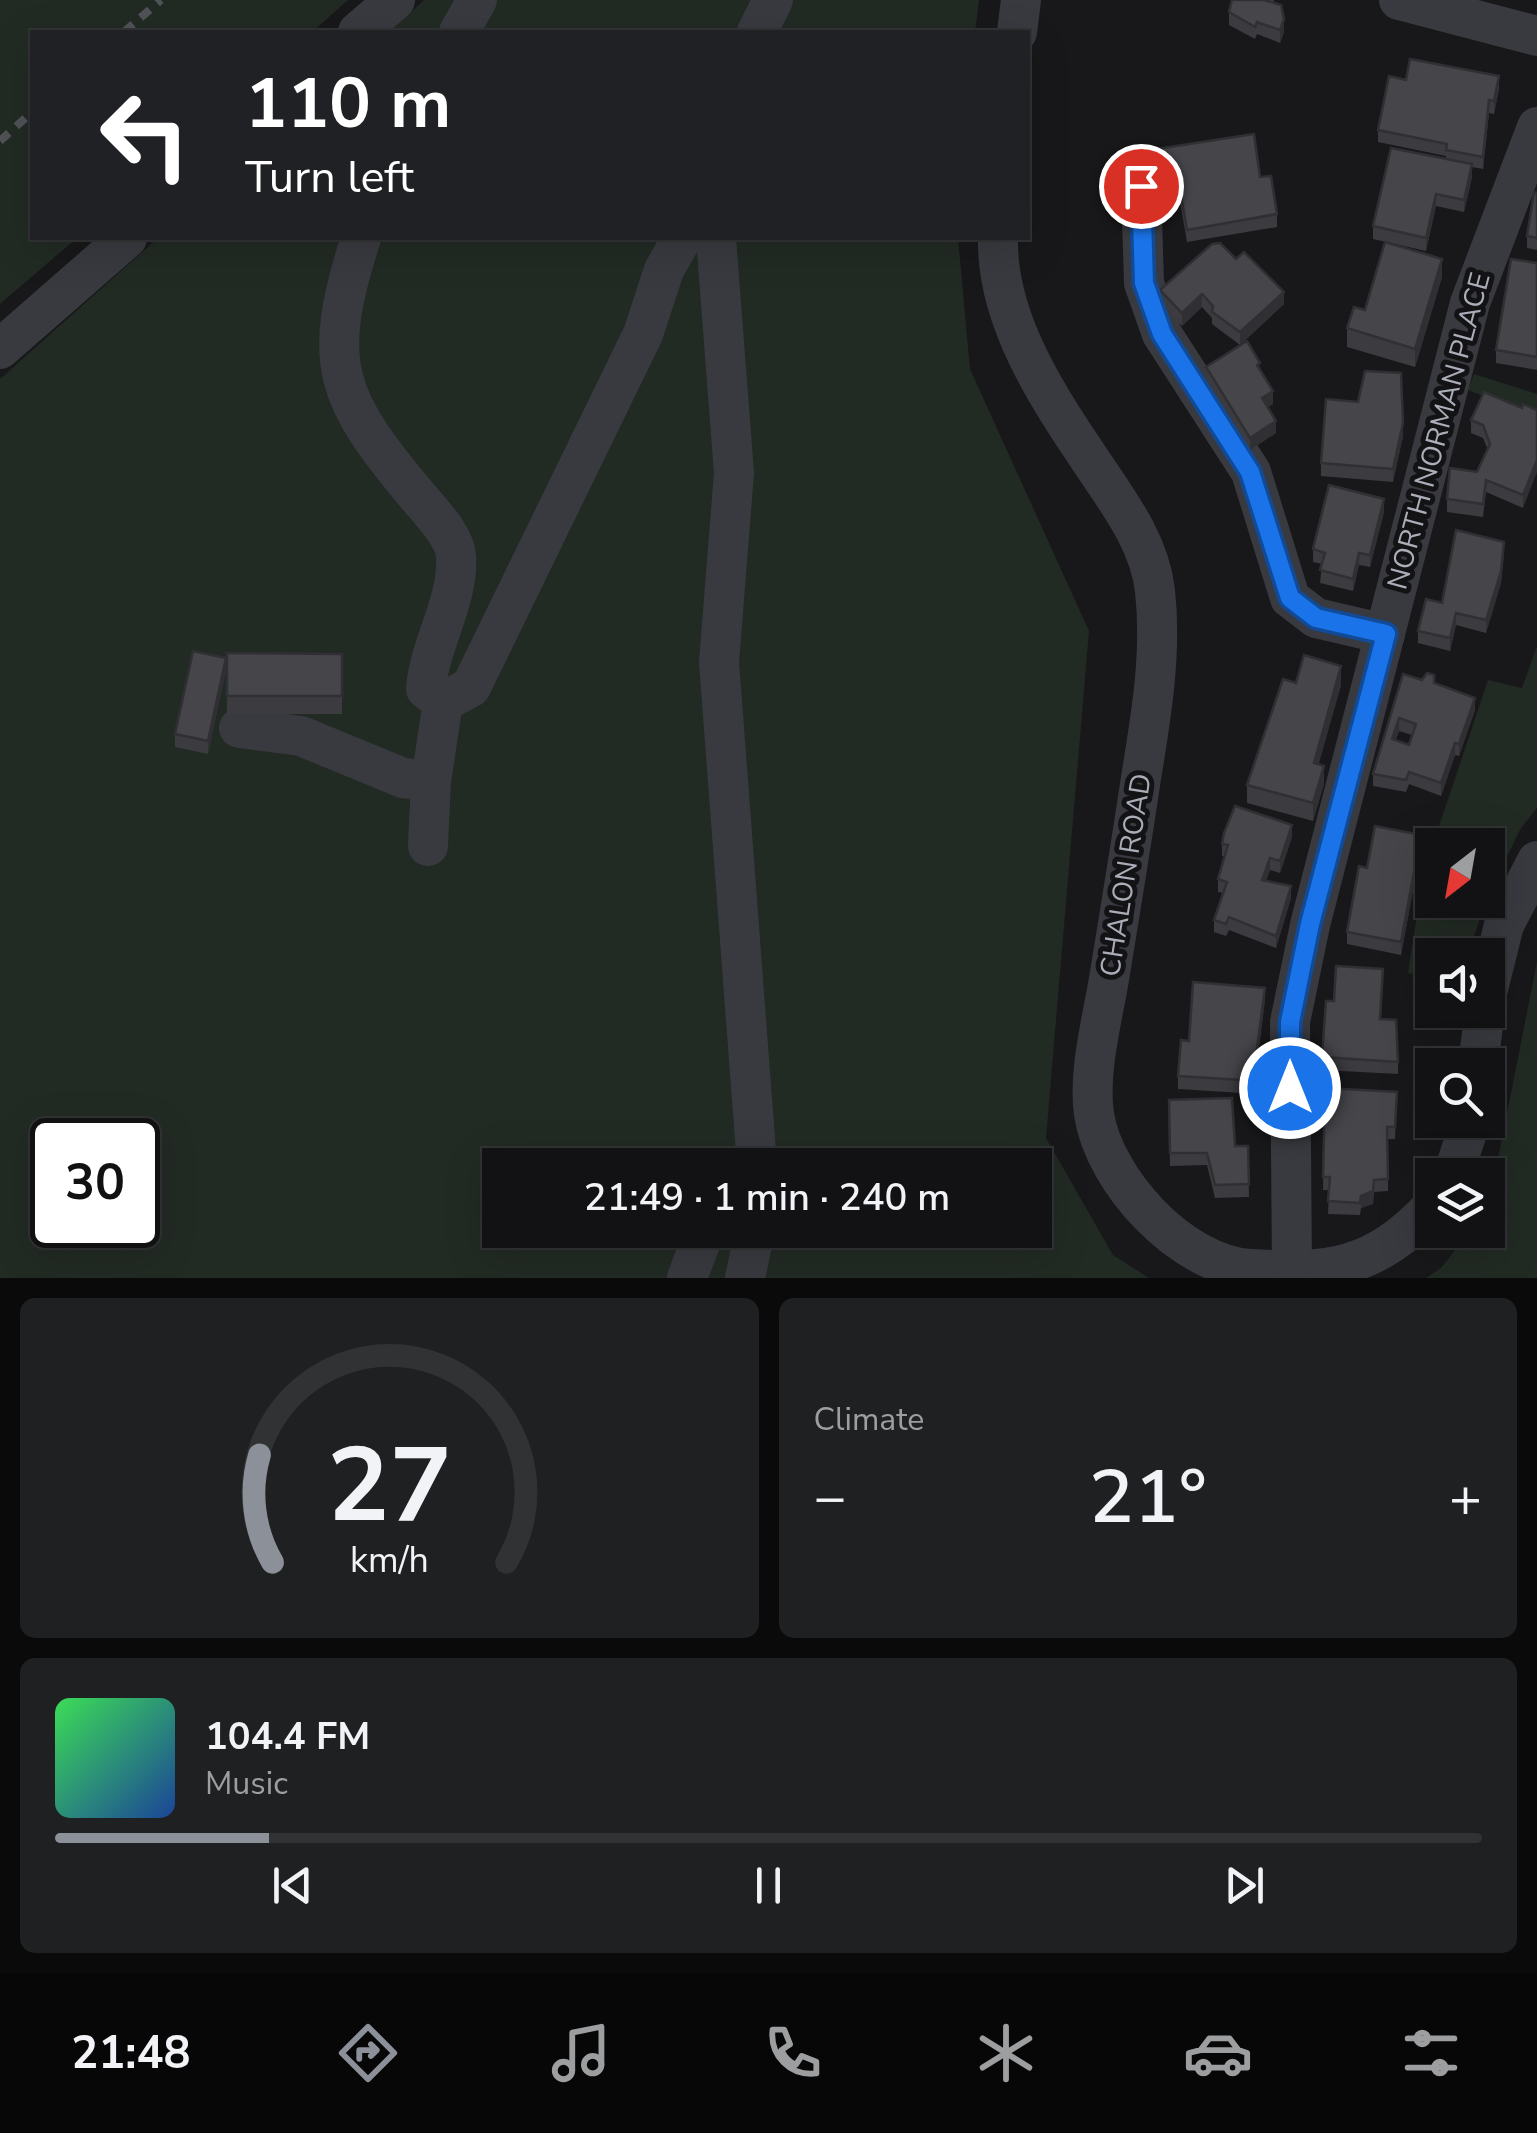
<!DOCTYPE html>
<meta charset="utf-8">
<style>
:root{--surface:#121214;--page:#1f2022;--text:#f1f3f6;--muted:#9c9ea0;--line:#313234;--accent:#8c9099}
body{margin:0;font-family:"Nunito Sans",sans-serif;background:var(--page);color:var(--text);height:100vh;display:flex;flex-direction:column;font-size:38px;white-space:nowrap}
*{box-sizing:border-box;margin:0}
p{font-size:32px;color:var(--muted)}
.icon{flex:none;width:55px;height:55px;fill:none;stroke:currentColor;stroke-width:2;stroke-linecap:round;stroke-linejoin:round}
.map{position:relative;height:1278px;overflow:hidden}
.panel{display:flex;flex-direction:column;gap:20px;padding:20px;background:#0a0a0b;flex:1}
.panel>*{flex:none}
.top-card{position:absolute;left:30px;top:30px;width:1000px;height:210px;border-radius:0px;box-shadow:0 10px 40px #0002,0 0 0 2px var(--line);background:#202124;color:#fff;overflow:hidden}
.needle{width:65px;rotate:211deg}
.buttons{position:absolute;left:1415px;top:828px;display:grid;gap:20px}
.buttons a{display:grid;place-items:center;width:90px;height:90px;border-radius:0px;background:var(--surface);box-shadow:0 10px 40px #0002,0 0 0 2px var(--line);font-size:50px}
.speed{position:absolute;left:30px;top:1118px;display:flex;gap:20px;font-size:50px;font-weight:700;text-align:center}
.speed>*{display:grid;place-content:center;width:130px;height:130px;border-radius:50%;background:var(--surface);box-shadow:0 10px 40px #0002,0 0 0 2px var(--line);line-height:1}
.speed .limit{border:5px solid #111;border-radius:15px;background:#fff;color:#111}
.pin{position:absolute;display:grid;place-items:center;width:85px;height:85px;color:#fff;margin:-42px;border:5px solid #fff;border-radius:50%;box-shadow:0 2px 10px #0007}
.me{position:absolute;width:110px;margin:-55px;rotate:0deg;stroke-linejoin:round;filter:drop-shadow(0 0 8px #0008)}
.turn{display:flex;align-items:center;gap:35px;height:210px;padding:0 50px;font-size:45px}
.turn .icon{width:130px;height:130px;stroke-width:2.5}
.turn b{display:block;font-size:70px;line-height:85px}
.big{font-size:75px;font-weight:600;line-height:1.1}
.panel .tile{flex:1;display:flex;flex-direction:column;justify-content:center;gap:15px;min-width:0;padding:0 35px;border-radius:15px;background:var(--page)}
.panel .dial{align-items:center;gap:0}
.dial svg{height:260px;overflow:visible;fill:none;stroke:var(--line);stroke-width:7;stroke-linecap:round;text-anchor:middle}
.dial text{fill:var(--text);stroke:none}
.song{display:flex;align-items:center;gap:30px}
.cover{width:120px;height:120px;border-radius:15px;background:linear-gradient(135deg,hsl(130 70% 55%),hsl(220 70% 35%))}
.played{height:10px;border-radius:5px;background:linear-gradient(90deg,var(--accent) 15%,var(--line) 15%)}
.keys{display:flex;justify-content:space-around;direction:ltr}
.heat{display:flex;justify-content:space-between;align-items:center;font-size:55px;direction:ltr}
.panel .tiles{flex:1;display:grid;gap:20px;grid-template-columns:1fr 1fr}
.tile:last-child{grid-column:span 2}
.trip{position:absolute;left:482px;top:1148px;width:570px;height:100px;border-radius:0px;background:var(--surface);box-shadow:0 10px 40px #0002,0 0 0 2px var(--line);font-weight:600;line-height:100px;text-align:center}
.tabs{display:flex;height:160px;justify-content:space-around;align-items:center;background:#070708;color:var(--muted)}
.tabs .icon{width:70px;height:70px}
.tabs .selected{color:var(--accent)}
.tabs b{font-size:45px;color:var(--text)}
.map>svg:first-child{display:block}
.green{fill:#222a24;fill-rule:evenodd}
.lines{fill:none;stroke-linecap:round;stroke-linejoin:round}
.minor{stroke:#393a3f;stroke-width:40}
.rail{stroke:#505257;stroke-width:8;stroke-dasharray:12 10;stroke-linecap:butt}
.wall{fill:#3b3b40;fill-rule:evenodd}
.shaded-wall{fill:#303034}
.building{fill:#45454a;stroke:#303034;stroke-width:2.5;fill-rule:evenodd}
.route-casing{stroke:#114b97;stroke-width:25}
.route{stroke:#1a73e8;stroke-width:18}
.labels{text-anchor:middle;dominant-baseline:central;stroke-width:10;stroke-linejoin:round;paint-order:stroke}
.street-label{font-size:28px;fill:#abaeb9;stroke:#131315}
</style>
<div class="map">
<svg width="1537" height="1278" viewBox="0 0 1537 1278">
<rect width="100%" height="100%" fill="#18181a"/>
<g class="green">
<polygon points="0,0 348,0 312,32 32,32 32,238 77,238 0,304"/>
<polygon points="424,0 979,0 975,32 389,32"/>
<path d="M158,238H958L970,369L1089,631L1046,1138L1113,1255L1149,1278H0V379ZM52,1140H138V1225H52ZM500,1165H1035V1230H500Z"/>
<polygon points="1474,374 1537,394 1537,417 1468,390"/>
<polygon points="1537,646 1537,808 1521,828 1488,895 1488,845 1432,845 1432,900 1486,900 1468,955 1432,955 1432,978 1408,973 1424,871 1488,680 1522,688"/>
<polygon points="1537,962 1537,1278 1426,1278 1441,1268 1471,1230 1488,1230 1488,1209"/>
</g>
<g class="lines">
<g class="minor">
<polyline points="1399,0 1537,36"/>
<polyline points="358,32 395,0"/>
<polyline points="459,32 477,0"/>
<polyline points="757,32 773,0"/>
<polyline points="1017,32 1021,0"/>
<polyline points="1141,186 1144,283 1162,334 1251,472 1290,598 1316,618 1385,634"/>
<path d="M361,238C320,365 335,398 420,499C432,513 455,537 456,556C459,601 429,645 426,689L443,702L471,687L643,334L664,270L682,238"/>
<polyline points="716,238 734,473 719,662 757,1165"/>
<path d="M998,238C996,322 1051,402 1097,470C1122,507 1150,545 1155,591C1162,653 1151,717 1141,778C1131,845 1120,912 1109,979C1102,1021 1088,1072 1094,1114C1104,1181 1182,1265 1250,1269C1331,1274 1375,1268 1432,1207"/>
<polyline points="0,349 127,238"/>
<polyline points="239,728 301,736 403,778 431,781"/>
<polyline points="428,846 431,781 443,702"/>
<polyline points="1488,989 1504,925 1537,861"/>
<polyline points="1478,1065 1485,1010"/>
<polyline points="1453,1175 1471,1120"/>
<polyline points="1292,1272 1290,1022 1310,925 1470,303 1537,127"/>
<polyline points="687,1278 705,1230"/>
<polyline points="745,1278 755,1230"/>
</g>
<g class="rail">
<polyline points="124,32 161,0"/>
<polyline points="0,141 32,112"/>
</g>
</g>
<g class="wall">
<polygon points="1232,0 1274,0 1273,3 1284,32 1280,43 1257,34 1255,39 1229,25 1229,12"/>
<polygon points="1406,80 1499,89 1494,114 1489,113 1483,169 1472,167 1472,177 1464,212 1436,206 1426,251 1373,239 1373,226 1446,159 1446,156 1378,142 1378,130"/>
<polygon points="1150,150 1260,177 1277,214 1277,227 1187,242 1179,196 1157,200 1150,163"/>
<polygon points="1537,193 1537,250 1527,248 1527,236"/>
<polygon points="1236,259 1284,304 1240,345 1212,324 1212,318 1202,307 1182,326 1160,302 1160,290"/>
<polygon points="1537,263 1537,370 1496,363 1496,350"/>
<polygon points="1442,277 1415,367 1347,347 1347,328 1365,310"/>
<polygon points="1206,367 1273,404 1267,407 1276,433 1250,450 1206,379"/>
<polygon points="1523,404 1523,508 1486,492 1483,517 1447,512 1447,499 1477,472 1488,450 1483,438 1471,433 1471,420 1522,408"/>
<polygon points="1403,436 1393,482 1321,476 1321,463"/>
<polygon points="1384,512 1370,567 1359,565 1353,591 1320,583 1322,564 1313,562 1313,549"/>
<polygon points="1504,554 1501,583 1486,633 1456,625 1450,651 1418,643 1418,631 1442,603"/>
<polygon points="227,653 342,654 342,714 227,714"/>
<polygon points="226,670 208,754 175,747 175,734"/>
<path d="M1403,674L1434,683L1475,710L1459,756L1455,755L1441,796L1409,784L1406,792L1373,786V774ZM1399,731L1412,735L1409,745L1395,740Z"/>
<polygon points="1296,683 1341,685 1318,765 1324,784 1313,821 1247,803 1247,785"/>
<polygon points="1292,837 1280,873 1270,870 1266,880 1291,898 1276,948 1229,930 1226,936 1214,932 1214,920 1223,893 1218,892 1218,879 1225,857 1222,856 1222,844"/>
<polygon points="1421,847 1401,955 1347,944 1347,932 1367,868"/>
<polygon points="1265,1000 1259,1048 1261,1060 1258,1094 1178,1089 1178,1076 1189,1041"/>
<polygon points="1381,1019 1398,1062 1398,1074 1322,1070 1322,1057"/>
<polygon points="1325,1088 1397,1092 1395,1139 1388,1139 1388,1191 1374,1192 1373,1204 1361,1208 1360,1215 1328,1214 1329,1190 1323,1190"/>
<polygon points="1169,1100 1235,1146 1248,1146 1249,1197 1215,1198 1207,1165 1170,1166"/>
</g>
<g class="shaded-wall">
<polygon points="1284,19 1284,32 1280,43 1280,30"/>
<polygon points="1499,76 1499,89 1494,114 1494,101"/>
<polygon points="1489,100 1489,113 1483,169 1483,157"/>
<polygon points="1472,164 1472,177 1464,212 1464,200"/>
<polygon points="1436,194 1436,206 1426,251 1426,238"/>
<polygon points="1442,259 1442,277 1415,367 1415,349"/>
<polygon points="1284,292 1284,304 1240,345 1240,332"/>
<polygon points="1202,294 1202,307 1182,326 1182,313"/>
<polygon points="1273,391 1273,404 1262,411 1262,398"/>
<polygon points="1276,421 1276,433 1250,450 1250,438"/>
<polygon points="1403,423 1403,436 1393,482 1393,469"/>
<polygon points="1537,460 1537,472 1523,508 1523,495"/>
<polygon points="1384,499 1384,512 1370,567 1370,555"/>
<polygon points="1504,542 1501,583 1486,633 1486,620"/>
<polygon points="1359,553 1359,565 1353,591 1353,579"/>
<polygon points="1456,613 1456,625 1450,651 1450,638"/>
<polygon points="226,658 226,670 208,754 208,741"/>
<polygon points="1341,666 1341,685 1314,781 1314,763"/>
<polygon points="1475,698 1475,710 1459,756 1459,744"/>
<polygon points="1399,718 1399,731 1392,751 1392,739"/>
<polygon points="1455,743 1455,755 1441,796 1441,783"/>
<polygon points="1324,766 1324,784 1313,821 1313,803"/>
<polygon points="1292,825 1292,837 1280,873 1280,861"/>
<polygon points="1421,835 1421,847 1401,955 1401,942"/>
<polygon points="1270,858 1270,870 1262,892 1262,880"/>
<polygon points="1291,886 1291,898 1276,948 1276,936"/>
<polygon points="1265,988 1265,1000 1257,1060 1257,1048"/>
<polygon points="1374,1180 1373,1204 1361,1208 1361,1196"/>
</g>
<g class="building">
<polygon points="1232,0 1264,0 1281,5 1284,19 1280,30 1257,22 1255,27 1229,12"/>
<polygon points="1410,59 1499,76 1494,101 1489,100 1483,157 1446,150 1447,144 1378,130 1389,76 1406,80"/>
<polygon points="1254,134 1260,177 1271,176 1277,214 1187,230 1179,183 1157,187 1150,150"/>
<polygon points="1391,148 1472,164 1464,200 1436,194 1426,238 1373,226"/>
<polygon points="1534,192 1537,193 1537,238 1527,236"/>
<polygon points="1385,242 1442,259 1415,349 1347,328 1354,307 1365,310"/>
<polygon points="1220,243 1236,259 1244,252 1284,292 1240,332 1212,312 1213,306 1202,294 1182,313 1160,290 1212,244"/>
<polygon points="1511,259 1537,263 1537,357 1496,350"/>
<polygon points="1247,341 1260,363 1257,365 1273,391 1262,398 1276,421 1250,438 1206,367"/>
<polygon points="1365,371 1401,373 1403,423 1393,469 1321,463 1326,399 1358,402"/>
<polygon points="1484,392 1522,408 1523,404 1537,410 1537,460 1523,495 1486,480 1483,504 1447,499 1450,468 1477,472 1490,444 1483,425 1471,420"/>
<polygon points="1329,485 1384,499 1370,555 1359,553 1353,579 1320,570 1325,553 1313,549"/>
<polygon points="1456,530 1504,542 1501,571 1486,620 1456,613 1450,638 1418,631 1426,599 1442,603"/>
<polygon points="193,651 226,658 208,741 175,734"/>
<polygon points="227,653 342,654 342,696 227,696"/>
<polygon points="1304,655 1341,666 1314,763 1324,766 1313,803 1247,785 1283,679 1296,683"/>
<path d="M1427,673L1434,675V683L1475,698L1459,744L1455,743L1441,783L1409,772L1406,780L1373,774L1403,674L1422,680ZM1399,718L1416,724L1409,745L1392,739Z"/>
<polygon points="1235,806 1292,825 1280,861 1270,858 1262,880 1291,886 1276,936 1229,917 1226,924 1214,920 1227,882 1218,879 1228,845 1222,844 1224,833"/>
<polygon points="1375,826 1421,835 1401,942 1347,932 1359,866 1367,868"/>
<polygon points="1336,966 1383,969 1380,1019 1396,1020 1398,1062 1322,1057 1326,1001 1334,1001"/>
<polygon points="1193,982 1265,988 1257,1048 1261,1048 1258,1081 1178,1076 1181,1040 1189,1041"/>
<polygon points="1325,1088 1397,1092 1395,1127 1387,1127 1388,1179 1374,1180 1373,1191 1361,1196 1360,1203 1328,1201 1330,1177 1323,1177"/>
<polygon points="1232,1098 1235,1146 1248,1146 1249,1184 1215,1185 1207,1153 1170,1153 1169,1100"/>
</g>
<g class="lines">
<defs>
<polyline id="route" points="1141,186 1144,283 1162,334 1250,472 1290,598 1316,618 1386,634 1310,924 1290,1022 1290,1088"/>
</defs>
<use href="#route" class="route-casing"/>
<use href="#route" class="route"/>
</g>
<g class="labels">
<g class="street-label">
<text transform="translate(1439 431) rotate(-75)">NORTH NORMAN PLACE</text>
<text transform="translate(1126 875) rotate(-81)">CHALON ROAD</text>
</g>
</g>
</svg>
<div class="buttons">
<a><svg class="needle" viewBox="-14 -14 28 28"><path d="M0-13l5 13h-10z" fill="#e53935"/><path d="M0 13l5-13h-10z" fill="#9c9ea0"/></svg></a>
<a><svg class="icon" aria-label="sound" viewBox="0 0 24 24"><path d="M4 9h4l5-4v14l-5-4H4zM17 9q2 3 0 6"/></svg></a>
<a><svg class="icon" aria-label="search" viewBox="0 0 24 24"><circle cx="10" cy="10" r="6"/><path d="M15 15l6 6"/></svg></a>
<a><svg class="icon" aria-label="layers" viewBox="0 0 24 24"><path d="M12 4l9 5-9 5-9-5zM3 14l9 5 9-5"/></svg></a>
</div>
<div class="speed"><div class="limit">30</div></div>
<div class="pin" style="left:1141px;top:186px;background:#d93025"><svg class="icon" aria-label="arrive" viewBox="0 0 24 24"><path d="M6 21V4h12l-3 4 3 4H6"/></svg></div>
<svg class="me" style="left:1290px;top:1088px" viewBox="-20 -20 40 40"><circle r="17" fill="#1a73e8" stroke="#fff" stroke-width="3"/><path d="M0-11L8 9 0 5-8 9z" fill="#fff"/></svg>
<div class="trip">21:49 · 1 min · 240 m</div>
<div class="top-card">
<div class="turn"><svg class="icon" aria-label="left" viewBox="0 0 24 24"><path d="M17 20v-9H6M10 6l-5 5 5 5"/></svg><div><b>110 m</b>Turn left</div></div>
</div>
</div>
<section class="panel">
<div class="tiles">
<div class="tile dial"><svg viewBox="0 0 100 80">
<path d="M14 69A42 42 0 1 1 86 69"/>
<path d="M14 69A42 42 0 0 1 10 36" stroke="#8c9099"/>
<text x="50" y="56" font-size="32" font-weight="700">27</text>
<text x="50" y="72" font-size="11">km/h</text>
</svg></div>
<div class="tile"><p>Climate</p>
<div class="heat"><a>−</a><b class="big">21°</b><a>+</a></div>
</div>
<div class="tile">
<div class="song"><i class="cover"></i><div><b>104.4 FM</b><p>Music</p></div></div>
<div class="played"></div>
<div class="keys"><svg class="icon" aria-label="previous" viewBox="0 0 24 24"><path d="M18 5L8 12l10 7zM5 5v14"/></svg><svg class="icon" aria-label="pause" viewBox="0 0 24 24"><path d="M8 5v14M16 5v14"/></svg><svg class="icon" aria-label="next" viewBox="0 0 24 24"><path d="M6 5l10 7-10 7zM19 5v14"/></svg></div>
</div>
</div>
</section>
<nav class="tabs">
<b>21:48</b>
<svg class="icon selected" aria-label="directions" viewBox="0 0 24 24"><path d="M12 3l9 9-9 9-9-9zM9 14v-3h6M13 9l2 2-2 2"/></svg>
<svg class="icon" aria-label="music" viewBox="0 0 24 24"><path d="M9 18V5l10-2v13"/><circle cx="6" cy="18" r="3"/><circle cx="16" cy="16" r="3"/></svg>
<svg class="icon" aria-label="phone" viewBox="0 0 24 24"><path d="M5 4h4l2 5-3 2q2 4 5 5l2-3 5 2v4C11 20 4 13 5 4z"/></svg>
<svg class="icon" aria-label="climate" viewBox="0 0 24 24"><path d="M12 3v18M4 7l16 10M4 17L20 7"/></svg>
<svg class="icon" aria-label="car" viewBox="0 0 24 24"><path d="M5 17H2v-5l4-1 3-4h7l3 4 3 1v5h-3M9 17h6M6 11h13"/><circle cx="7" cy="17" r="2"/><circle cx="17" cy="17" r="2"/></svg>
<svg class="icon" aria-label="filters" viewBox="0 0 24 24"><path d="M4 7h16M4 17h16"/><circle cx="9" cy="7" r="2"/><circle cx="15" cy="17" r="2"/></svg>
</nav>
